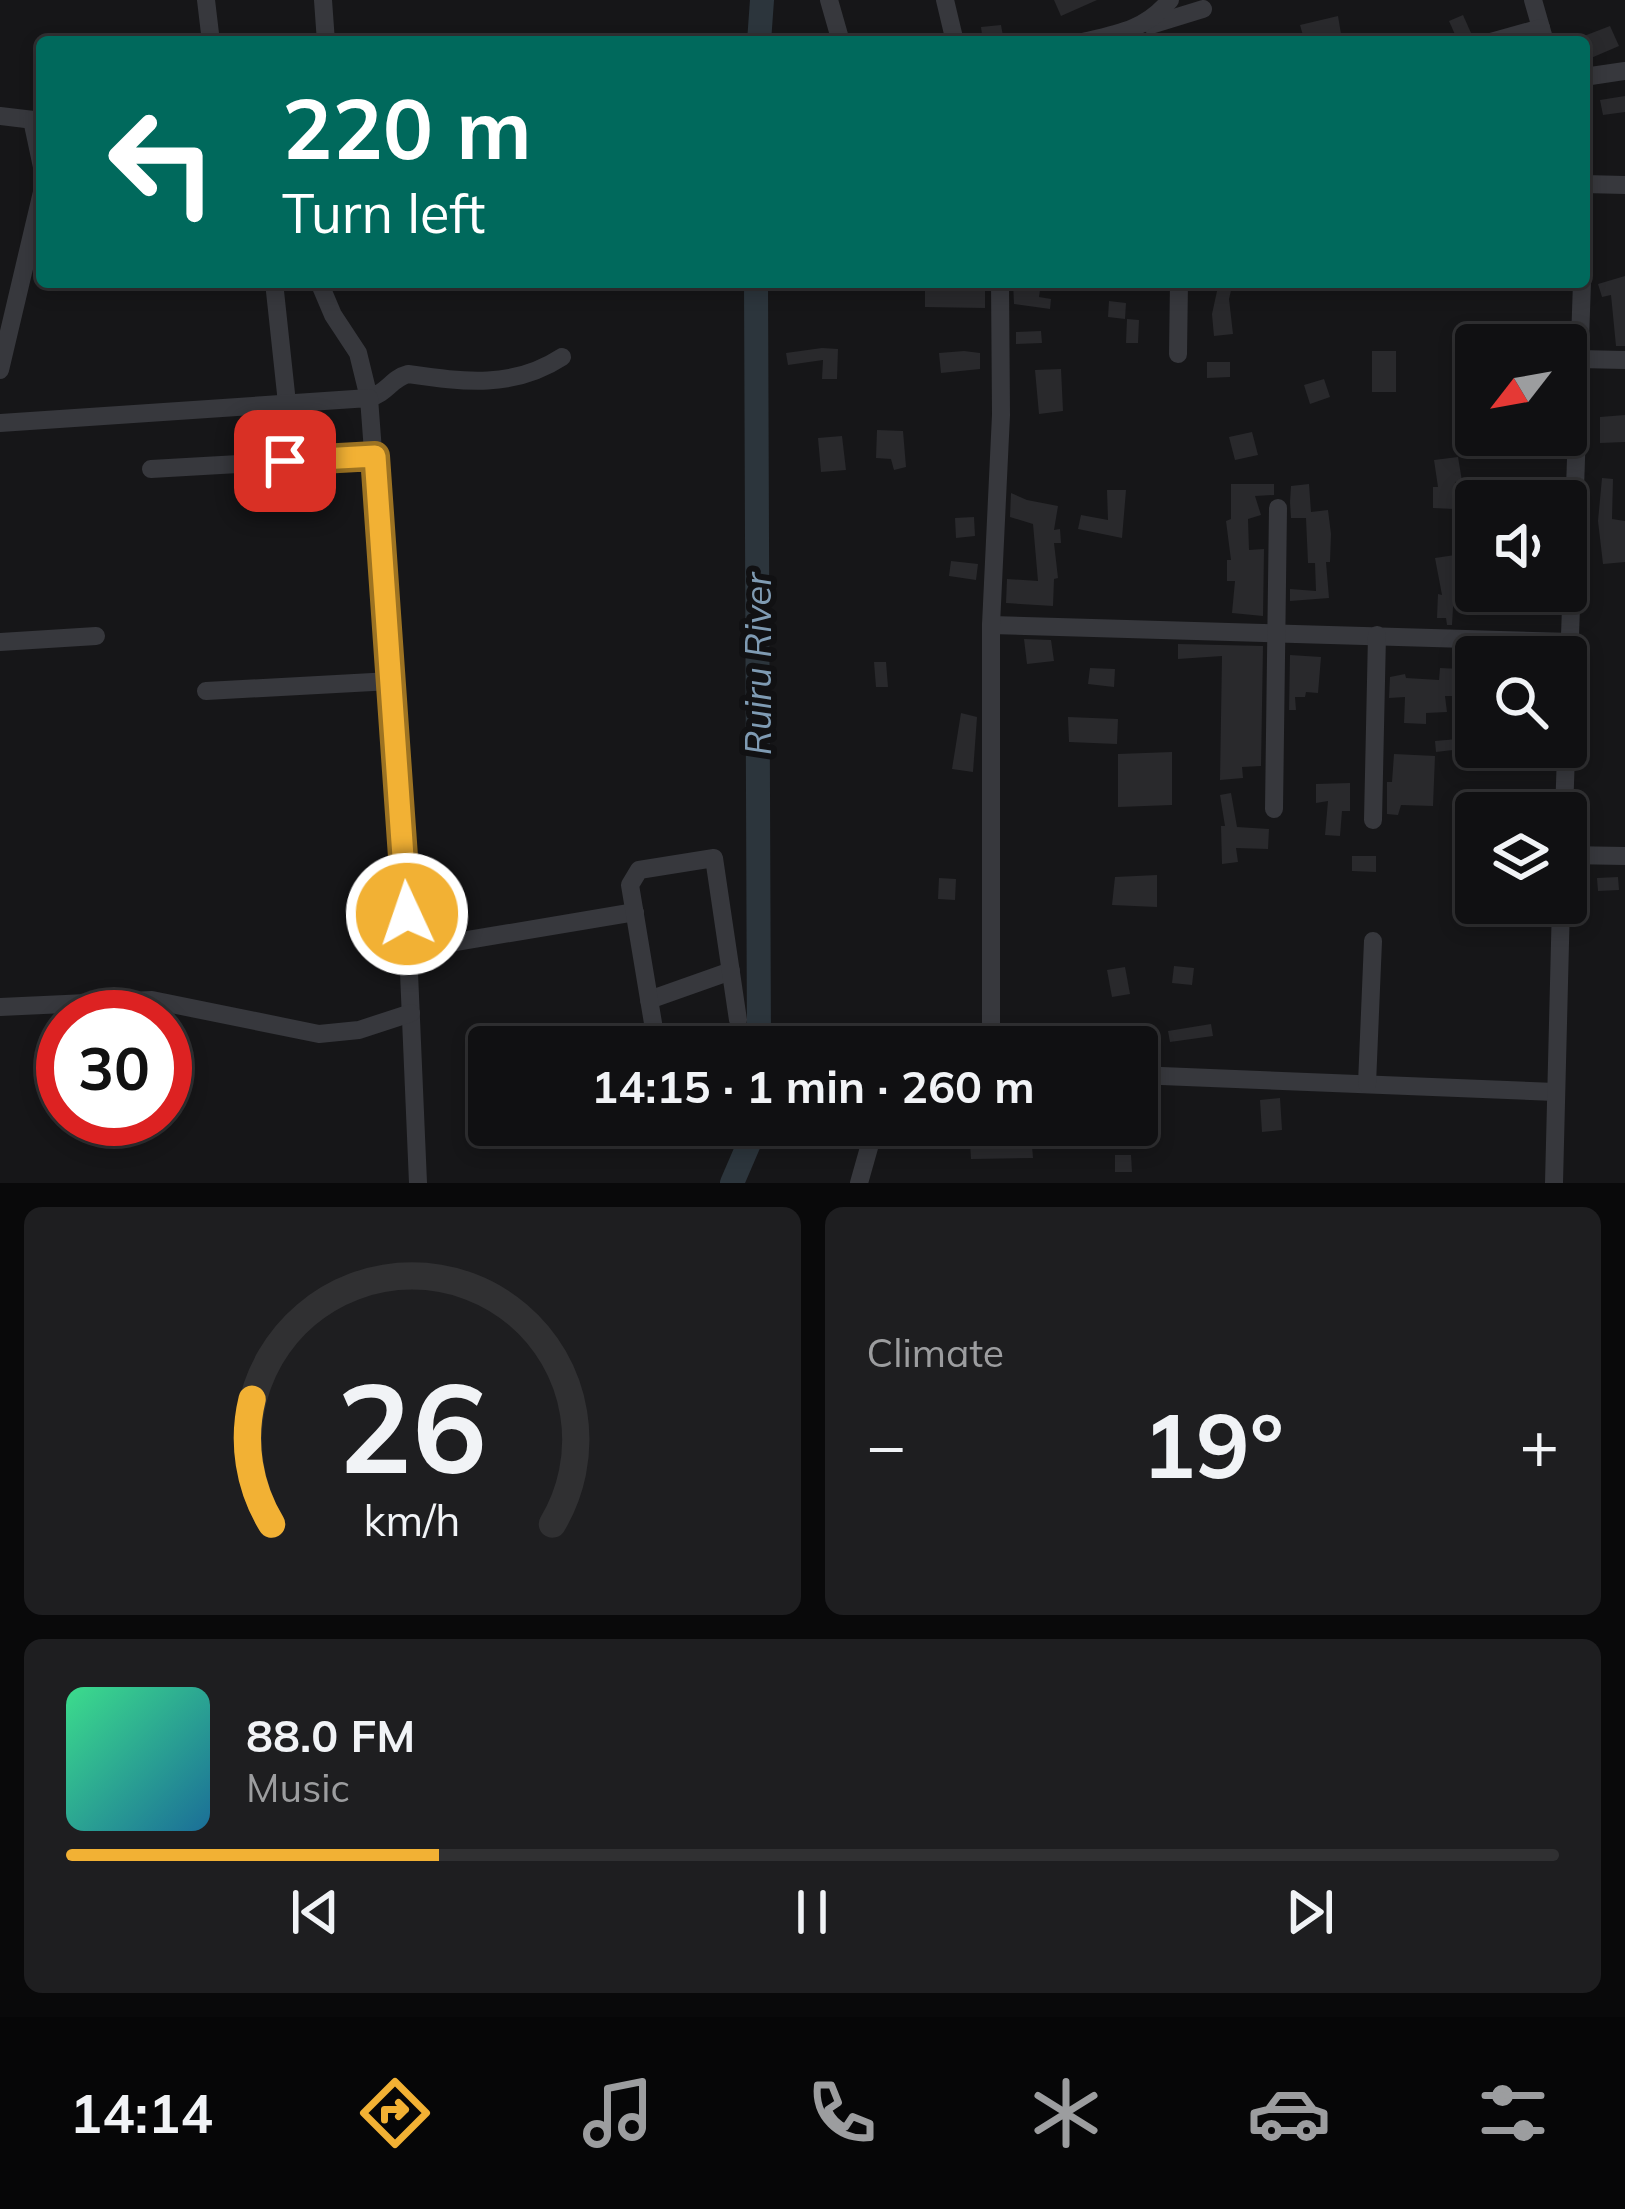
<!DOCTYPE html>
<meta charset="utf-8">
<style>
:root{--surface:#101012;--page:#1e1e20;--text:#f1f3f6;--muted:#9c9d9f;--line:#303032;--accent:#f2b134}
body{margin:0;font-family:Mulish,sans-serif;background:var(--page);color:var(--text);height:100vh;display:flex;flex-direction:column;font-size:45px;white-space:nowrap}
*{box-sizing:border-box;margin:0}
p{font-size:39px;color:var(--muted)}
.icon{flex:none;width:66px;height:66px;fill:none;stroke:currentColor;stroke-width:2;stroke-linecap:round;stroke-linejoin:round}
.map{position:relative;height:1183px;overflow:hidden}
.details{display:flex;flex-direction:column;gap:24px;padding:24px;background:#09090a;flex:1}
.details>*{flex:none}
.banner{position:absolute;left:36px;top:36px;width:1554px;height:252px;border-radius:12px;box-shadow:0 6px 18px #0003,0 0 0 3px var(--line);background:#00695c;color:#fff;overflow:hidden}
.needle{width:78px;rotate:239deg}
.controls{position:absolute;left:1455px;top:324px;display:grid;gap:24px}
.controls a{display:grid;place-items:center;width:132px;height:132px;border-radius:12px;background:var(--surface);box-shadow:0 6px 18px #0003,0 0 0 3px var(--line);font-size:60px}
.speed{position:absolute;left:36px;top:990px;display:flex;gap:24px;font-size:60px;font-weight:700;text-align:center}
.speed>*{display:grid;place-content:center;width:156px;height:156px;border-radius:50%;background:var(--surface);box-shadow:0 6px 18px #0003,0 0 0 3px var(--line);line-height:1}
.speed .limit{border:18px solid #d22;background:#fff;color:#111}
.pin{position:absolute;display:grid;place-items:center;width:102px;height:102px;color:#fff;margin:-51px;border-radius:24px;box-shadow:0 6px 18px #0006}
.me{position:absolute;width:132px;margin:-66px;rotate:357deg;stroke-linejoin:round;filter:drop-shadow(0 0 9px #0008)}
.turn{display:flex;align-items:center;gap:42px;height:252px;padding:0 48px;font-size:54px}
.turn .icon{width:156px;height:156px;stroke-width:2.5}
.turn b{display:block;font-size:84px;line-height:102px}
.big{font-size:90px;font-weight:700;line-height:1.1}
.details .widget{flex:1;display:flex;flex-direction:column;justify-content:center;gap:18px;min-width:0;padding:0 42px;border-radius:18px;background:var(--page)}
.details .dial{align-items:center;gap:0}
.dial svg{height:312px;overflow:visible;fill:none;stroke:var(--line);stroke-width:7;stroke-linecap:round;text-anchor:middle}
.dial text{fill:var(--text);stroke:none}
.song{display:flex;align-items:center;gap:36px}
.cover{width:144px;height:144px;border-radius:18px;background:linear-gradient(135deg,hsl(150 70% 55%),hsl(200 70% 35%))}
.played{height:12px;border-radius:6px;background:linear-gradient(90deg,var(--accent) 25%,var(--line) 25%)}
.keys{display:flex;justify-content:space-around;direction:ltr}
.heat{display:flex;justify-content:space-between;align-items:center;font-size:66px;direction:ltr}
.details .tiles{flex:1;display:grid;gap:24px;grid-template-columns:1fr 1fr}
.widget:last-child{grid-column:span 2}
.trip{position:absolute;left:468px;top:1026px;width:690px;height:120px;border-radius:12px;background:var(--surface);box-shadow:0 6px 18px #0003,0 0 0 3px var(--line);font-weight:700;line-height:120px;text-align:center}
.tabs{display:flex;height:192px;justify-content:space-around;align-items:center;background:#060607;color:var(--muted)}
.tabs .icon{width:84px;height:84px}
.tabs .on{color:var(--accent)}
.tabs b{font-size:54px;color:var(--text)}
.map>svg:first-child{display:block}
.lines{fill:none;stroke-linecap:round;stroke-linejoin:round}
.river{stroke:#2c353c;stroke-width:24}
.building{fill:#29292c}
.minor{stroke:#37383d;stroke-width:18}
.route-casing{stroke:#9d7322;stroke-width:30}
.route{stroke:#f2b134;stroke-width:21}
.labels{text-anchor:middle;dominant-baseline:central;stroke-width:12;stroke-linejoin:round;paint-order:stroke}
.water-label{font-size:36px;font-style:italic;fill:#7f9bb3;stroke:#111113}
</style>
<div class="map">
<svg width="1625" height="1183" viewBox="0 0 1625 1183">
<rect width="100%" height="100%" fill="#161618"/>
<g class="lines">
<g class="river">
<polyline points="759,42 762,0"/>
<polyline points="756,282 759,1047"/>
<polyline points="732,1183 757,1125"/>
</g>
</g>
<g class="building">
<polygon points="1054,0 1097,0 1061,16"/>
<polygon points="1463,15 1471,33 1457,39 1449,21"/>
<polygon points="1338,16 1341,34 1304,39 1300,25"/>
<polygon points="1001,25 1004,42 983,42 981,27"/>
<polygon points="1610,26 1619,46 1584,61 1584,36"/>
<polygon points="1625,96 1625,112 1603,115 1600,100"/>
<polygon points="1625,276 1625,346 1616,346 1611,295 1602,297 1598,284"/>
<polygon points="925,282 985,282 985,308 925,307"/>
<polygon points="1013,282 1041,283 1039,297 1051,299 1050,309 1014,304"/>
<polygon points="1219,282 1233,282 1229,299 1233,334 1214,336 1212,314"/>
<polygon points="1109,301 1126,303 1125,319 1108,317"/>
<polygon points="1127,319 1139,320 1138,343 1126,343"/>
<polygon points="1041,331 1042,343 1016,344 1016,332"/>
<polygon points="822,348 838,349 837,379 822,379 823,360 788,365 786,353"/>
<polygon points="964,351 980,353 980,369 941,373 939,353"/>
<rect x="1372" y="351" width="24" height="41"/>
<polygon points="1207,362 1230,362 1230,377 1207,378"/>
<polygon points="1061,369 1063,411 1039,414 1035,370"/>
<polygon points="1324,379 1330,397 1310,404 1304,385"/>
<polygon points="1625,415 1625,442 1600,443 1600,417"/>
<polygon points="877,430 903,431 906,467 894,470 891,459 876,458"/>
<polygon points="1252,432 1258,455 1235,460 1229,437"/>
<polygon points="842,436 846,470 821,472 818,438"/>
<polygon points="1458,457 1462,481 1455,482 1454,509 1433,508 1433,487 1438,487 1434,460"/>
<polygon points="1602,478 1613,479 1612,519 1625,521 1625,562 1603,564 1598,521"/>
<polygon points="1231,484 1274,484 1274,495 1255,496 1261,515 1248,519 1249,550 1264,549 1263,616 1232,613 1235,581 1227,581 1227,560 1231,560 1226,521 1231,519"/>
<polygon points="1309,484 1311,512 1328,510 1331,534 1330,562 1326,562 1329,598 1290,601 1290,589 1316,591 1315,563 1308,563 1306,518 1291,518 1290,502 1291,486"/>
<polygon points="1559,487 1560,498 1509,501 1508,490"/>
<polygon points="1107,490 1126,490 1122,538 1078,529 1081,515 1108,520"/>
<polygon points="1011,493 1027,500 1058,506 1054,530 1060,529 1061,543 1054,543 1058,578 1054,579 1053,606 1006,603 1007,579 1038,581 1033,524 1010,517"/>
<polygon points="974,517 975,536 956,538 955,518"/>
<polygon points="1455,555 1461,588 1454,590 1452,625 1447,625 1446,618 1437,618 1438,594 1442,595 1435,558"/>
<polygon points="951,561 978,564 976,580 949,576"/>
<polygon points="1503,591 1531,591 1530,608 1503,607"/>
<polygon points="1024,639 1051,640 1054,661 1027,664"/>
<polygon points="1178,644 1263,646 1261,766 1242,767 1243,778 1220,780 1222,656 1178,659"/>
<polygon points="1290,655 1321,657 1318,693 1306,692 1305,697 1295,697 1296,710 1289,710"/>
<polygon points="874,662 886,662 888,687 876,687"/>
<polygon points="1090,668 1115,669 1114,687 1088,684"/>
<polygon points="1440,668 1461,669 1460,696 1445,696 1447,712 1426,713 1426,724 1404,723 1405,697 1389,698 1390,677 1405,674 1406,678 1439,680"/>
<polygon points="961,713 977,717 973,772 952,769"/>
<polygon points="1068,717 1118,719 1117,744 1069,742"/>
<polygon points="1469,738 1470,748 1436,752 1435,741"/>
<polygon points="1172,752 1172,805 1118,807 1118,754"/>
<polygon points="1394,754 1435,756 1433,806 1401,805 1398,815 1387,814 1387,782 1392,782"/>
<polygon points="1350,783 1350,811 1342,811 1340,836 1325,835 1328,801 1316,803 1316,784"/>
<polygon points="1504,791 1525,791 1524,813 1503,813"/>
<polygon points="1231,793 1237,827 1269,829 1268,849 1236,848 1238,862 1222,864 1221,826 1225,826 1220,795"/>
<polygon points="1352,856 1376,856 1376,872 1352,871"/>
<polygon points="1157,875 1157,907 1112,905 1115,877"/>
<polygon points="1618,877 1619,890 1598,891 1597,878"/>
<polygon points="939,878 956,879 955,900 938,899"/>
<polygon points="1174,966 1194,968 1192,985 1172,983"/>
<polygon points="1125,967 1130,994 1112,997 1107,970"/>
<polygon points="1211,1024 1213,1036 1170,1042 1168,1031"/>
<polygon points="1006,1032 1073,1034 1073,1047 1006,1047"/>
<polygon points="910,1033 945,1047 905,1047"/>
<polygon points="1280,1098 1282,1130 1262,1132 1260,1100"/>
<polygon points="912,1125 928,1125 931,1143 915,1145"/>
<polygon points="969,1125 1019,1125 1021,1147 1032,1146 1033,1158 971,1159"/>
<polygon points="1115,1155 1131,1155 1132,1172 1115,1172"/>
</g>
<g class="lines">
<g class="minor">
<polyline points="206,0 211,42"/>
<polyline points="323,0 326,42"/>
<polyline points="829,0 841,42"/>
<polyline points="945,0 955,42"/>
<polyline points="1533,0 1545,42"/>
<polyline points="1151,25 1203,9"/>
<path d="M1083,42C1118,34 1147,29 1170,0"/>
<polyline points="1491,42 1541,28"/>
<polyline points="1584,77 1625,71"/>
<polyline points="0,116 42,121"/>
<polyline points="32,120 42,167"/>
<polyline points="1584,177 1584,230"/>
<polyline points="1584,184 1625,185"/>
<polyline points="274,282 287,403"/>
<path d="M319,282L333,315L358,353L369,398C386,394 392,378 408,374C464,382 513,389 562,357"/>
<polyline points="1178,354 1179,282"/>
<polyline points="1579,359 1625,360"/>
<polyline points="0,370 42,192"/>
<polyline points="0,423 369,398 405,879 418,1183"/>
<polyline points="151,469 375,456"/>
<polyline points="991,625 1570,642"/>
<polyline points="0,642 96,636"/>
<polyline points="206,691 391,681"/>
<polyline points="1274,809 1278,508"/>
<polyline points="1564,813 1582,282"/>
<polyline points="1373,820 1377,635"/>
<polyline points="1566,855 1625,856"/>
<polyline points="408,950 635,912"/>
<polyline points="649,1000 731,971"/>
<polyline points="0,1007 152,1000 319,1034 359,1030 411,1013"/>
<polyline points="657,1047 630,885 639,870 714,858 738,1020"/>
<polyline points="991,1047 991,625 1001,415 1000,282"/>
<polyline points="1137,1075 1555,1092"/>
<polyline points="1367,1084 1373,941"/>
<polyline points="859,1183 872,1137 890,1125"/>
<polyline points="1554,1183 1561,903"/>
</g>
</g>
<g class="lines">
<defs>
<polyline id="route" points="285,461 375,456 407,914"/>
</defs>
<use href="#route" class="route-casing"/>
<use href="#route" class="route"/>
</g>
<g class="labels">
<g class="water-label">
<text transform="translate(757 664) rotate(-90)">Ruiru River</text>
</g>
</g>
</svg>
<div class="controls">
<a><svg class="needle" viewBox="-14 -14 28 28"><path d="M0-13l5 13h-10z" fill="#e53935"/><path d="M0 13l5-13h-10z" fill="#9c9d9f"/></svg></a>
<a><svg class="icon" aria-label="sound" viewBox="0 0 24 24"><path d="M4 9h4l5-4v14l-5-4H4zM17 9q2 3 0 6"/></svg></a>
<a><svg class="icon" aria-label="search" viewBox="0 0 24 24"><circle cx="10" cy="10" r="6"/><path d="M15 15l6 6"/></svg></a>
<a><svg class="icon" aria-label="layers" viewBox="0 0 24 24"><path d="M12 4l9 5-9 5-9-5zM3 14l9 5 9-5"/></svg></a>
</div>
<div class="speed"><div class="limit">30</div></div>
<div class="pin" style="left:285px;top:461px;background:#d93025"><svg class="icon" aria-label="arrive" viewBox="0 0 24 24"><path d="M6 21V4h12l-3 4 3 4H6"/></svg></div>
<svg class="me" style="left:407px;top:914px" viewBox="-20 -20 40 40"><circle r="17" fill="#f2b134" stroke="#fff" stroke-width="3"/><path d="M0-11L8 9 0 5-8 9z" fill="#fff"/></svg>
<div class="trip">14:15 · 1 min · 260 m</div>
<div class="banner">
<div class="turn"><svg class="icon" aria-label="left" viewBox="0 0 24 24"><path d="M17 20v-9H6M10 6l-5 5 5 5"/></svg><div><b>220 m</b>Turn left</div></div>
</div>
</div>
<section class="details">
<div class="tiles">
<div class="widget dial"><svg viewBox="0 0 100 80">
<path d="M14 69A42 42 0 1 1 86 69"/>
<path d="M14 69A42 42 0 0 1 9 37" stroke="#f2b134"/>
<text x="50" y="56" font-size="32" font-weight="700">26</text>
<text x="50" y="72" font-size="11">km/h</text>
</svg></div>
<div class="widget"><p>Climate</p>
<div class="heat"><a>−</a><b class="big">19°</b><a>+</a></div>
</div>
<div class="widget">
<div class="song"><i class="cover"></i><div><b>88.0 FM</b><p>Music</p></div></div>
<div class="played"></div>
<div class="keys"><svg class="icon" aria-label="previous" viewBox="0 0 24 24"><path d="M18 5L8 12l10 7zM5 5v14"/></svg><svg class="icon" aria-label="pause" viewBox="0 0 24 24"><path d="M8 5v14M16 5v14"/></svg><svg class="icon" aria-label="next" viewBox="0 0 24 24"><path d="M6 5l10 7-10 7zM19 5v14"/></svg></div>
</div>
</div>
</section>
<nav class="tabs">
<b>14:14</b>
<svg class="icon on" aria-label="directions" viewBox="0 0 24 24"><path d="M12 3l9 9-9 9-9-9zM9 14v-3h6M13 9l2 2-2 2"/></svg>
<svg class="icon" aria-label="music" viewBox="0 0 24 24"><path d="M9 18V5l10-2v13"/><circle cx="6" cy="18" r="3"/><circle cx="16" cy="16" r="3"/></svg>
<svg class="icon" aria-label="phone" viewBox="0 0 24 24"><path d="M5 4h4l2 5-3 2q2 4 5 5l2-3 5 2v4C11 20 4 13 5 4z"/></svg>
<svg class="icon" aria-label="climate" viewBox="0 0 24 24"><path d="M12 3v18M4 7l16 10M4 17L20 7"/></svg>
<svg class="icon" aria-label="car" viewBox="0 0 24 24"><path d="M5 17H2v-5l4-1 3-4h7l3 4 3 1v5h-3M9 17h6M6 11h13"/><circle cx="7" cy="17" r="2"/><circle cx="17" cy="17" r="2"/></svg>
<svg class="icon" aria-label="filters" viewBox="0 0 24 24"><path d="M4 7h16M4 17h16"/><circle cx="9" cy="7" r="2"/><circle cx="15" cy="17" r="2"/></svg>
</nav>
